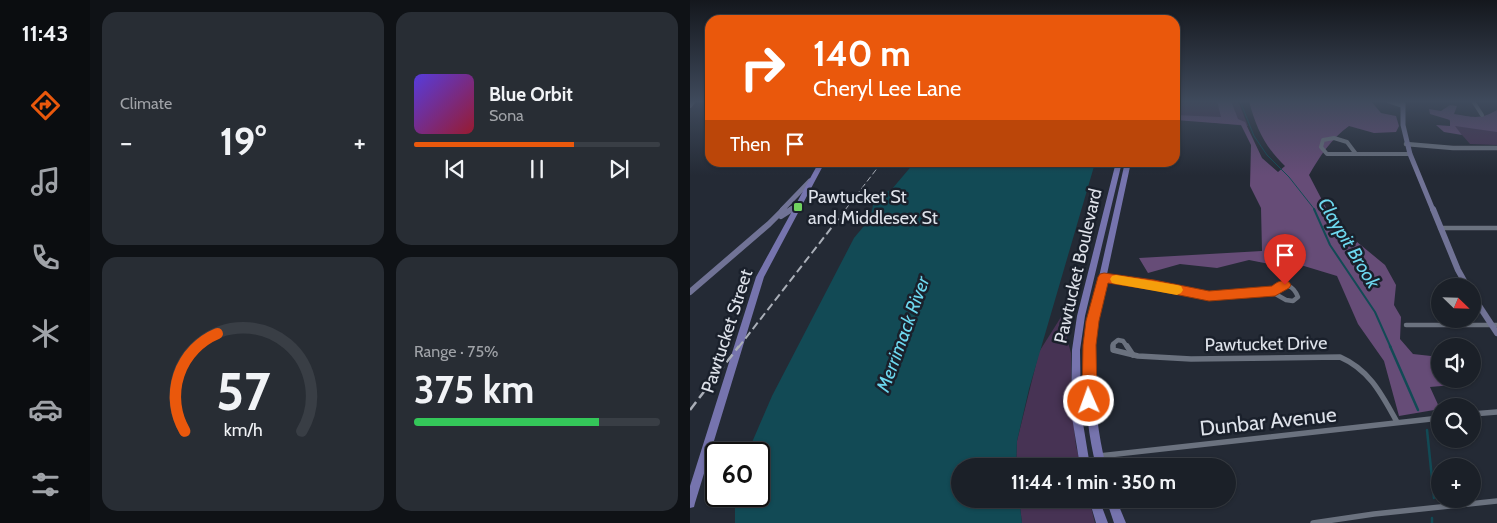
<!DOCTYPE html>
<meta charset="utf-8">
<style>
:root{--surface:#1b2028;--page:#282d34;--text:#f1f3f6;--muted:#a0a3a8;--line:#393e45;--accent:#ea580c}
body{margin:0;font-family:Cabin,sans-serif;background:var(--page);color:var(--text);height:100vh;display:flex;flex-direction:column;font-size:19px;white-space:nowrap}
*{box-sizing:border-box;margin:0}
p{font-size:16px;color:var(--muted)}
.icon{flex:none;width:28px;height:28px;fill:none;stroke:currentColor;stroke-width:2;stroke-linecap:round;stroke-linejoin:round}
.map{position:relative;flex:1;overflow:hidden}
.details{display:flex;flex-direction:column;gap:12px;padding:12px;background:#0f1216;width:600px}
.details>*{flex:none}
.banner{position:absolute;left:15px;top:15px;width:475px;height:152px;border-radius:15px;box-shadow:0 1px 4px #0004,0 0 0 1px var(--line);background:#ea580c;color:#fff;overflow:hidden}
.needle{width:32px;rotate:113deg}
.controls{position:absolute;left:741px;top:278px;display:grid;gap:10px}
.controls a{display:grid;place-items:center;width:50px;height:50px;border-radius:50%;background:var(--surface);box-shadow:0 1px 4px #0004,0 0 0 1px var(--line);font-size:25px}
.speed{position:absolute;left:15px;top:442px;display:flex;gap:10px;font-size:25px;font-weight:700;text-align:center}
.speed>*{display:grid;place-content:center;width:65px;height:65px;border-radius:50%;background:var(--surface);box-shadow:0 1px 4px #0004,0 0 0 1px var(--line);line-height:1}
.speed .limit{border:2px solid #111;border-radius:8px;background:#fff;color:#111}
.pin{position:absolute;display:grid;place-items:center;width:42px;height:42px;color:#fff;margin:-51px -21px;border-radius:50% 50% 50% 0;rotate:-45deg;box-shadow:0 0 5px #0007}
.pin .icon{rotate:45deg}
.me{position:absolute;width:55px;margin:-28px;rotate:358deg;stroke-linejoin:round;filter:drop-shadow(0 0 4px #0008)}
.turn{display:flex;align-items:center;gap:18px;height:105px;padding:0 25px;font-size:22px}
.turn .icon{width:65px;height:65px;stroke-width:2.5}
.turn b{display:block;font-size:35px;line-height:42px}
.then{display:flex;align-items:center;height:48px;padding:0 25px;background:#0003;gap:10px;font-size:19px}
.big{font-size:38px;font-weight:700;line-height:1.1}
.details .tile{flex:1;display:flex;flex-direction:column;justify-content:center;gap:8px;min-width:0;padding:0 18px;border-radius:15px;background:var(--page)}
.details .dial{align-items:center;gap:0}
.dial svg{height:130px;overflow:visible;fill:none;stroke:var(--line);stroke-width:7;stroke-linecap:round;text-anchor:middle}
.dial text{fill:var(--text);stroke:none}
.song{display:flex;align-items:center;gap:15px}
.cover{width:60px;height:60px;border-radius:8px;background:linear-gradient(135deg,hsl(250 70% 55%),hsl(350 70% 35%))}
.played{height:5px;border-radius:2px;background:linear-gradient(90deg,var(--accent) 65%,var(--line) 65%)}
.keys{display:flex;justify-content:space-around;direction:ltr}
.heat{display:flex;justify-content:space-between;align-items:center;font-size:28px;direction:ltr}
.charge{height:8px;border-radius:4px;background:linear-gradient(90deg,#34c759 75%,var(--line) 0)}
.details .tiles{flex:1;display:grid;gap:12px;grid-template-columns:repeat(2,1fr)}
.trip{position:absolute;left:261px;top:458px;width:285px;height:50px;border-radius:25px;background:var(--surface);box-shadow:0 1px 4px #0004,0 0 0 1px var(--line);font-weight:700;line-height:50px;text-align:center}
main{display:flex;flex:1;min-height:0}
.tab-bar{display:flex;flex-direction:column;width:90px;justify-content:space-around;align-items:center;background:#0b0d10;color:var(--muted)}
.tab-bar .icon{width:35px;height:35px}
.tab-bar .active{color:var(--accent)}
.tab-bar b{font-size:22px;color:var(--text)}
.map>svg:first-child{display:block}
.green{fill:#473354}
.forest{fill:#664c77}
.water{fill:#124a55}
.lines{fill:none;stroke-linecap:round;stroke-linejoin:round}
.stream-far2{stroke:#124a55;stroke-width:1}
.stream-far1{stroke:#124a55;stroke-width:2}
.stream{stroke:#124a55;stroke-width:2.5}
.minor-far2{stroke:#6b727f;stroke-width:4}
.minor-far1{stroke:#6b727f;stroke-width:4.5}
.minor{stroke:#6b727f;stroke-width:5.5}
.tertiary{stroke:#6b727f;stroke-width:4.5}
.secondary-far1{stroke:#717396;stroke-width:5}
.secondary{stroke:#717396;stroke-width:6}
.primary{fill:#7674ae;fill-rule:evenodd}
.rail-far2{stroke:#aaafb8;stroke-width:1;stroke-dasharray:6 3;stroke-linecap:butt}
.rail-far1{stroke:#aaafb8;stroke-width:2;stroke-dasharray:8 4;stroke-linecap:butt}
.rail{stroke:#aaafb8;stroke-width:2.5;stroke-dasharray:10 5;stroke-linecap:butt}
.route{fill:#ea580c;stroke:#983908}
.slow{fill:#f59e0b}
.poi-dot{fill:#70d35f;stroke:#1a202b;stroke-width:2}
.labels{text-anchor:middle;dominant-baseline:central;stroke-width:5;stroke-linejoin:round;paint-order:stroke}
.poi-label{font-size:18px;fill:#dee2ea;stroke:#1a202b;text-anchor:start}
.street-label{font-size:18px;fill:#dee2ea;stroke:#1a202b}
.water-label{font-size:19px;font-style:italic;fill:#6dd8ef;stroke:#1a202b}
.near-street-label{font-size:21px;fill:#dee2ea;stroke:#1a202b}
</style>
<main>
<nav class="tab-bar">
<b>11:43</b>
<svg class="icon active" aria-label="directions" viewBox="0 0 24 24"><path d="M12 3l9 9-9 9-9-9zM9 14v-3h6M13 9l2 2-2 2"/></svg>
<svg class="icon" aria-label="music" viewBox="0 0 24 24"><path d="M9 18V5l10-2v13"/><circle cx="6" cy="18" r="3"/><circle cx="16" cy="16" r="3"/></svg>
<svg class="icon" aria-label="phone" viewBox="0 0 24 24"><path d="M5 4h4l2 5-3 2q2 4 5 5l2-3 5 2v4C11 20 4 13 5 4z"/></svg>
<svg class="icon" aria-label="climate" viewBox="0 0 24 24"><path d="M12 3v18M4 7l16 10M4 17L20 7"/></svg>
<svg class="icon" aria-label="car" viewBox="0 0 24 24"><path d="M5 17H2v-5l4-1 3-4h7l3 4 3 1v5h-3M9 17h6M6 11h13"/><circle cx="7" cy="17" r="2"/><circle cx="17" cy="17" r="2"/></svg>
<svg class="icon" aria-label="filters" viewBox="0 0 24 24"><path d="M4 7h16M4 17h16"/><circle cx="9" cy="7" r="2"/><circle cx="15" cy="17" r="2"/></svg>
</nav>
<section class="details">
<div class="tiles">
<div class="tile"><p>Climate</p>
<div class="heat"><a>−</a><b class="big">19°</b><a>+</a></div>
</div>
<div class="tile">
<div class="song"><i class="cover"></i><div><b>Blue Orbit</b><p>Sona</p></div></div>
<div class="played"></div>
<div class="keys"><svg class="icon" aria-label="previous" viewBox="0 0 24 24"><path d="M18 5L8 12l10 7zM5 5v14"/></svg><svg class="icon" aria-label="pause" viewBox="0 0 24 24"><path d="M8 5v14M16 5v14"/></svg><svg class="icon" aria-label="next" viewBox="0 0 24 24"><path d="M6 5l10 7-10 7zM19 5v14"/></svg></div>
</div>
<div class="tile dial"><svg viewBox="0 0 100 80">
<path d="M14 69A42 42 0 1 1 86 69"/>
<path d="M14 69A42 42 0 0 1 34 9" stroke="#ea580c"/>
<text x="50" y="56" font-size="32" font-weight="700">57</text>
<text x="50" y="72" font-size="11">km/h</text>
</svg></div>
<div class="tile"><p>Range · 75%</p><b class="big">375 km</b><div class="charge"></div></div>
</div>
</section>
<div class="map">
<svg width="807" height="523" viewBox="0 0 807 523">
<rect width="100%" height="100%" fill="#242a35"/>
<g class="green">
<polygon points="485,101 548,101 558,126 485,119"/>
<polygon points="758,119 807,130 807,145 780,144"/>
<polygon points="371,317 381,353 381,401 386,446 391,466 326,466 327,441 349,352"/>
<polygon points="329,499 399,499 405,523 332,523"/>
</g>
<g class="forest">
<path d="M527,101H541L548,119L555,122L572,158L588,172L595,166C575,147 566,128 559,101H681L691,113L706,116L709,126L706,132L684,133L659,126C641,139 630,156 619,175L644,223L695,265L706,285L704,305L711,317L710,339L723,354L750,357V379H772L774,384L740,387L750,409L709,416L694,361L668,324L647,276L614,266L599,268L559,260L527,268L490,264L458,273L449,258L572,251L571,208L560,186L561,145L551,125L485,120V115L531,117Z"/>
<path d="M760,105L767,106L764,114C783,117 790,120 807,110V132L765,126L772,135L754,132L746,125L760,126V120L740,114L739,109L751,111Z"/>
</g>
<path class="water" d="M224,163H405L339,389L327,441L326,466H270V499H336V504L330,507L332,523H45V496H69V454H57L82,396L164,238C174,226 184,216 183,200L202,189Z"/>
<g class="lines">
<polyline class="stream-far2" points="550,101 564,136 577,155 599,177 625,210"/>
<polyline class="stream-far1" points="624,209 640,245 685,312 701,348"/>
<g class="stream">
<polyline points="700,346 728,410"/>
<polyline points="737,430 744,498"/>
<polyline points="742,518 742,523"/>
</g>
<g class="minor-far2">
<polyline points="698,101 713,106"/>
<polyline points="783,101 792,115"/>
<polyline points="0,106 4,101"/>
<polygon points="644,138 657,142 666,154 637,154 631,147 633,140"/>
<polyline points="666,154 720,154"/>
</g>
<g class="minor-far1">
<polyline points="750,228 807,228"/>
<path d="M414,277L519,296L580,291L596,300L603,301L608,297C603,285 595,282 585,291"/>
<polyline points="716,325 807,325"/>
<polyline points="423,348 423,344 428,340 433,341 438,348"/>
</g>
<g class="minor">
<path d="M423,346V350L448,356L501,359L650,357C680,370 692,395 707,422"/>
<polyline points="437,346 443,355"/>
<polyline points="782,414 807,412"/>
<polyline points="409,456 750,418"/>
<polyline points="623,523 684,514 807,501"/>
</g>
<polyline class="tertiary" points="716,144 763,148 807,148"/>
<g class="secondary-far1">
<polyline points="713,101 713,125 720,154 743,210"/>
<polyline points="92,210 120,181"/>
<polyline points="100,210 109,204"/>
</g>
<g class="secondary">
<polyline points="743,209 768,270 777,286"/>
<polyline points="91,216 102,209"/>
<polyline points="0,292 79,224 94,209"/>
<polyline points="782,295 807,333"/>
</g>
<g class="primary">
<polygon points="129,162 135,162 74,277 5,503 4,507 0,508 0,486 66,277"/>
<polygon points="426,162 432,162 395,316 390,350 391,411 400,466 390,466 381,411 382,350 387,316"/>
<path d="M435,162H441L407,321C402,370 404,418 416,466H406C394,418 393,370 399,321Z"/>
<polygon points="399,499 409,499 418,523 406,523"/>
<polygon points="416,499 426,499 436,523 424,523"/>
</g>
<polyline class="rail-far2" points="155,210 192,162"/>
<polyline class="rail-far1" points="48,348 156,209"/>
<polyline class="rail" points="0,410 49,346"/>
</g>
<linearGradient id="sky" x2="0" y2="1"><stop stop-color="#14171d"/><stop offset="0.58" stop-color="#3f4a5c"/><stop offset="1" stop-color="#3f4a5c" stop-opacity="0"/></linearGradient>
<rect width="807" height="175" fill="url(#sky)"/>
<path class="route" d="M414,273L464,280L519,291L582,286C587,282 592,279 599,282L601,285L599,288L585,296L519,301L464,290L418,283L409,321L406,345L407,401L404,406L399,408L394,406L392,401L393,345L396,321L408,277L410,274Z"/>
<polygon class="slow" points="426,275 487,285 491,286 493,290 491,293 487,295 426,284 422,283 420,279 422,276"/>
<rect class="poi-dot" x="103" y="202" width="10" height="10" rx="2.5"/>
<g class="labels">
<g class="poi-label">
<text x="118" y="197">Pawtucket St<tspan x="118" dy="21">and Middlesex St</tspan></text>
</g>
<g class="street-label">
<text transform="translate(388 266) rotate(-77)">Pawtucket Boulevard</text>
<text transform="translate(37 331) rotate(-72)">Pawtucket Street</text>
<text transform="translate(576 344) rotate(-1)">Pawtucket Drive</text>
</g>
<g class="water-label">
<text transform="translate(659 243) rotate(59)">Claypit Brook</text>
<text transform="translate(213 334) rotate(-70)">Merrimack River</text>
</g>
<g class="near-street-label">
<text transform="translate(578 421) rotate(-6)">Dunbar Avenue</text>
</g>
</g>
</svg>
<div class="controls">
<a><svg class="needle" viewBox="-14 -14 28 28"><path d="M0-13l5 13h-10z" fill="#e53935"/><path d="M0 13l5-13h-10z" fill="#a0a3a8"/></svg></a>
<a><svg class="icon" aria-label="sound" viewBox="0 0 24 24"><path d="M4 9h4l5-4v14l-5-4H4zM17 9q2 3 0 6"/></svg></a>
<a><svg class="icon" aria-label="search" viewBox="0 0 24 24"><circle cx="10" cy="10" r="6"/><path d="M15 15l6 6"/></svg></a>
<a>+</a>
</div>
<div class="speed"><div class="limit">60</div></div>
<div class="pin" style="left:595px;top:285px;background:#d93025"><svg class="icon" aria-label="arrive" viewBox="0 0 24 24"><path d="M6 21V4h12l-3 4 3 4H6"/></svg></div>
<svg class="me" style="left:399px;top:401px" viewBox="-20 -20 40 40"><circle r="17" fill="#ea580c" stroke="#fff" stroke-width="3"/><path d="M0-11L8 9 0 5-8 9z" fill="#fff"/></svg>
<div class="trip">11:44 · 1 min · 350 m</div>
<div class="banner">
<div class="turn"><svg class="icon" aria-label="right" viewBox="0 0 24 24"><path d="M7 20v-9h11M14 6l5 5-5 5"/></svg><div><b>140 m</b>Cheryl Lee Lane</div></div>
<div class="then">Then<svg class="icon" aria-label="arrive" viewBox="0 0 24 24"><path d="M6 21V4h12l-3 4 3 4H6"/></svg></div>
</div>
</div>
</main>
